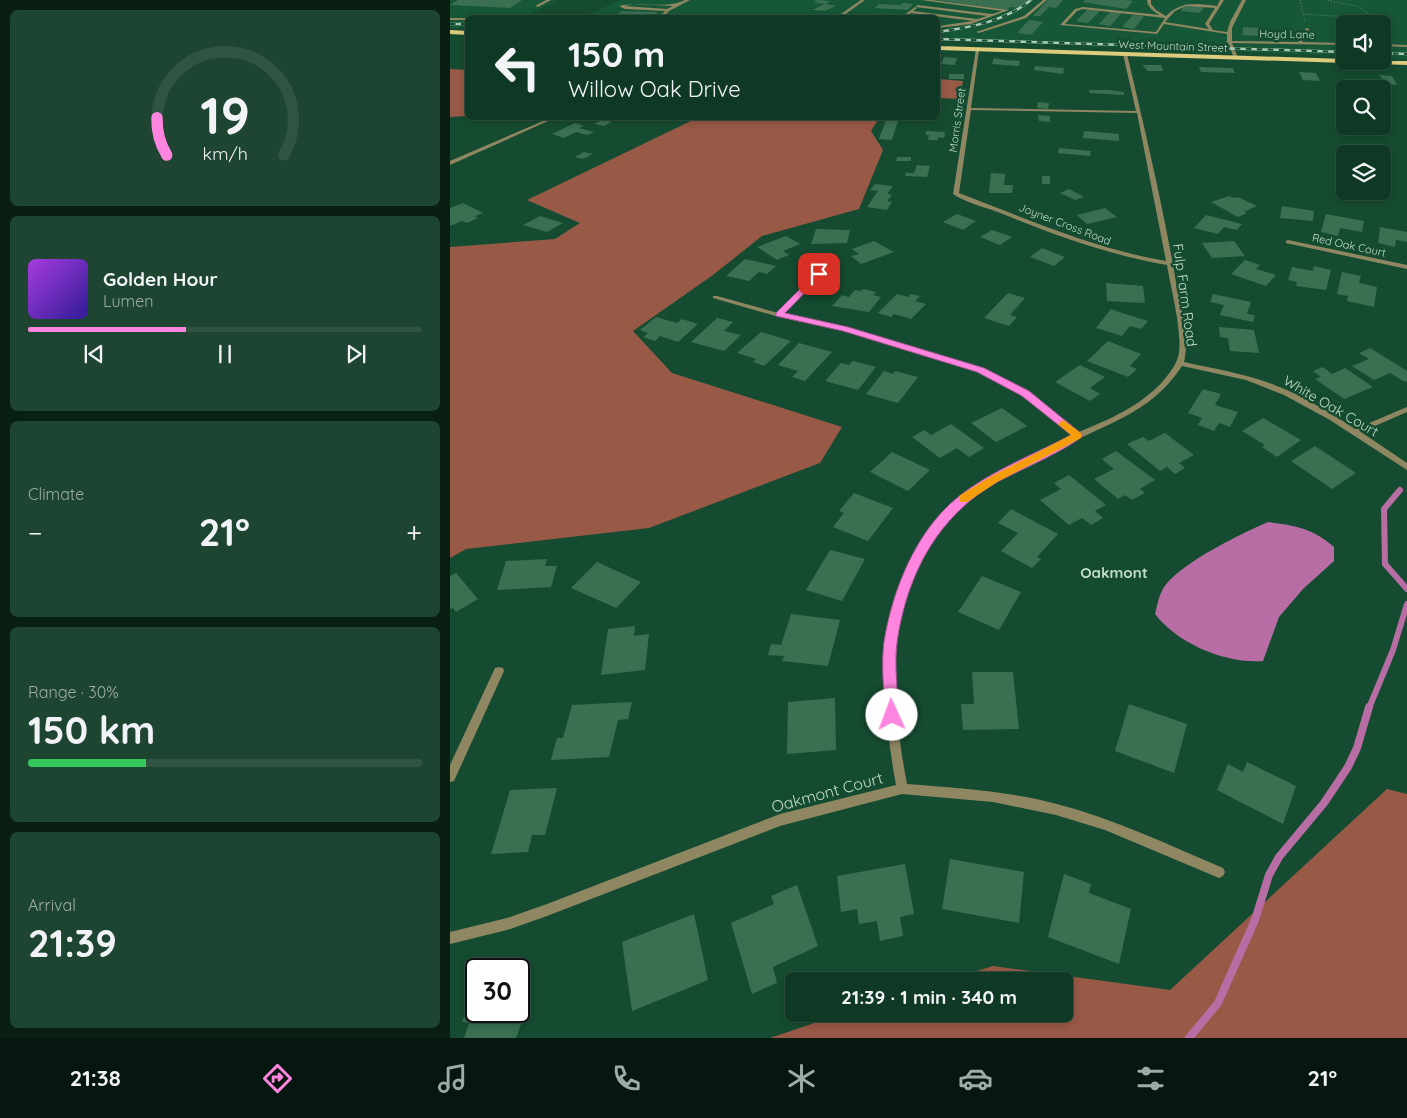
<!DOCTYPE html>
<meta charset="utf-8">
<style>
:root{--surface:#103925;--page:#1e4432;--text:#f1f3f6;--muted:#9caca7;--line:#305342;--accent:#fe85df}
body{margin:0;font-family:Quicksand,sans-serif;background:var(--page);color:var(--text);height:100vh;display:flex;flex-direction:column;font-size:19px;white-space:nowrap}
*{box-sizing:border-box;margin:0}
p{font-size:16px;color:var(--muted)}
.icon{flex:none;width:28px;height:28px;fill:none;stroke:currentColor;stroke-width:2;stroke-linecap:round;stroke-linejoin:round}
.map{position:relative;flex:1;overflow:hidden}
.side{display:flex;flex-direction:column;gap:10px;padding:10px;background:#091f14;width:450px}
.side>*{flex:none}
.hud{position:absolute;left:15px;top:15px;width:475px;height:105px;border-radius:8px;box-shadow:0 2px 8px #0003,0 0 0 1px var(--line);background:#103925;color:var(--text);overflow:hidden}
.buttons{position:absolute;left:886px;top:15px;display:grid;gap:10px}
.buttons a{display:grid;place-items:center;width:55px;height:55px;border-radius:8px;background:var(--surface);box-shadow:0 2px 8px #0003,0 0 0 1px var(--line);font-size:25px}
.speed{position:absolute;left:15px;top:958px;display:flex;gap:10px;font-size:25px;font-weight:700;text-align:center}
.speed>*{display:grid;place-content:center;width:65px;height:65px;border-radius:50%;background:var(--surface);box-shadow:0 2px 8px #0003,0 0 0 1px var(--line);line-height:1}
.speed .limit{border:2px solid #111;border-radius:8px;background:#fff;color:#111}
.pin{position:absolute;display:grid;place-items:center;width:42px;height:42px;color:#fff;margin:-21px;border-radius:10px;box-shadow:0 2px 8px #0006}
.me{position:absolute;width:55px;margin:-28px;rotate:358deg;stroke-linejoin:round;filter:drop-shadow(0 0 4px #0008)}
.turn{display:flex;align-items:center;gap:18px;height:105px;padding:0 20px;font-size:22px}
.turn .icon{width:65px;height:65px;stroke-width:2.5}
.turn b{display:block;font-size:35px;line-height:42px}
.big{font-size:38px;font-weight:800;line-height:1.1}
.side .card{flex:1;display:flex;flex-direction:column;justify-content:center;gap:8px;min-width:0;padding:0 18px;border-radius:8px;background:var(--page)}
.side .dial{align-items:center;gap:0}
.dial svg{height:130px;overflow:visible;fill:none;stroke:var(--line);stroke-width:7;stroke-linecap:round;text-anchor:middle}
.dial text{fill:var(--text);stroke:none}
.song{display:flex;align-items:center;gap:15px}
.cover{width:60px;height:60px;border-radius:8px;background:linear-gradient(135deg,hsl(280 70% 55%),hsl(250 70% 35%))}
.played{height:5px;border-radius:2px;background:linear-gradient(90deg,var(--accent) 40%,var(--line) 40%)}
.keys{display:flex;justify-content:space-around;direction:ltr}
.heat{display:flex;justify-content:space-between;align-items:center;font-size:28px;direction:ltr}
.charge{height:8px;border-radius:4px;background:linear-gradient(90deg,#34c759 30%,var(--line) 0)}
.trip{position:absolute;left:335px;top:972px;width:288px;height:50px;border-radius:8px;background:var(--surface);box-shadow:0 2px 8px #0003,0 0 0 1px var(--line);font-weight:800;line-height:50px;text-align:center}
.tabs{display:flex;height:80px;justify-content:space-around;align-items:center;background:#06170f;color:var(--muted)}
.tabs .icon{width:35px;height:35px}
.tabs .selected{color:var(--accent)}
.tabs b{font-size:22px;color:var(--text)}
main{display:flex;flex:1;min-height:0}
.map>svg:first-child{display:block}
.built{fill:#155737}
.green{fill:#985946}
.water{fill:#b86da4}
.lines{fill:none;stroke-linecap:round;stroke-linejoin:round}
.stream-far1{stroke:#b86da4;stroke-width:6}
.stream{stroke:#b86da4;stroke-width:8}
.building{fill:#3a6f52}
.path{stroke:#638d77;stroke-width:1;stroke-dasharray:1 2;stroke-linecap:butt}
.minor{fill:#8f8762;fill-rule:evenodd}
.major{fill:#ddcc7e;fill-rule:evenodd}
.rail-casing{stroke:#adcbb9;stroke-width:2.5}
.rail{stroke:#154c31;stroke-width:2;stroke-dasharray:5.5;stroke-linecap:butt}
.route{fill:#fe85df;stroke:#a55691}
.slow{fill:#f59e0b}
.labels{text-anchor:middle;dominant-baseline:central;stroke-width:5;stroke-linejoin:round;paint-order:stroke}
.far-street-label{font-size:11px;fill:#c0dbca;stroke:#154c31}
.street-label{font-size:14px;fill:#c0dbca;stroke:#154c31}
.neighbourhood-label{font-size:15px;font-weight:bold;fill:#c0dbca;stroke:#154c31}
.near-street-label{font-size:16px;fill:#c0dbca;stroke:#154c31}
</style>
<main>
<section class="side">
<div class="card dial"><svg viewBox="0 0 100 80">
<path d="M14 69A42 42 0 1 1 86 69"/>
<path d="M14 69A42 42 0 0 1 8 46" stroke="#fe85df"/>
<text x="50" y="56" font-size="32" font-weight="700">19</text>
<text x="50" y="72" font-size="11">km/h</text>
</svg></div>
<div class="card">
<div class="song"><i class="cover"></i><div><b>Golden Hour</b><p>Lumen</p></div></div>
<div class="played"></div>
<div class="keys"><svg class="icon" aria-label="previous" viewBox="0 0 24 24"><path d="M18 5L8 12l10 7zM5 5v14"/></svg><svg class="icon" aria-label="pause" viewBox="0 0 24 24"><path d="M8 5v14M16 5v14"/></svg><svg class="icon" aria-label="next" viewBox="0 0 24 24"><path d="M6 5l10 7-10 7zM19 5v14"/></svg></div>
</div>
<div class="card"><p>Climate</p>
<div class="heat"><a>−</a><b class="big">21°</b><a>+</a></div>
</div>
<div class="card"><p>Range · 30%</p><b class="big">150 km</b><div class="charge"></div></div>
<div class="card"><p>Arrival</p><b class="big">21:39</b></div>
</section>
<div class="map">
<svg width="957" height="1038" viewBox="0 0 957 1038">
<rect width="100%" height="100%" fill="#154c31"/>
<g class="built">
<polygon points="0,0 109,0 73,17 18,18 17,28 0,28"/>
<polygon points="170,0 957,0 957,59 933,58 932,24 895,24 895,56 488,40 488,18 131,18"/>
</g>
<g class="green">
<polygon points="0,69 17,70 17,116 0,117"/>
<polygon points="488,79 513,81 509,99 488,98"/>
<polygon points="247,118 429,118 421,131 433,150 409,209 312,236 263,275 183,331 222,373 392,427 370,463 199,528 16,549 0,558 0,247 105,239 130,223 77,200"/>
<polygon points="937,789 957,794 957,1038 320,1038 391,1014 614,1014 614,981 495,981 543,966 720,990"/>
</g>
<path class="water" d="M818,522C846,526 862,528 884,547V561L853,589L829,617L813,661C776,664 728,644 705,614C707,607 708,598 712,591C725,565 791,534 818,522Z"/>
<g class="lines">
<g class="stream-far1">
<polyline points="950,490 934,509 935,564 957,589"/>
<polyline points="919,708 943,650 957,604"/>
</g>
<polyline class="stream" points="739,1038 768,1003 805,920 819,875 829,857 874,803 898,767 907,748 919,707"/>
</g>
<g class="building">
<polygon points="8,0 72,0 60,8 0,5"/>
<polygon points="367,0 380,1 376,4 386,6 375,11 362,10 375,4 363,2"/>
<polygon points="487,0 579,0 570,8 560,7 557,10"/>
<polygon points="598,0 613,0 606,8 599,7 590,16 583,16"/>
<polygon points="635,0 676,0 683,1 676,9 633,2"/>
<polygon points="453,3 463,4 458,10 425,8 429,4 450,5"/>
<polygon points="735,4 754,7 750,13 731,11"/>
<polygon points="638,9 650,11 638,23 626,21"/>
<polygon points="171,11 208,12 202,18 165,17"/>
<polygon points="660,12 672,13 660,26 649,24"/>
<polygon points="683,15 694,16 684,29 672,27"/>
<polygon points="579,20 593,22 581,35 567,33"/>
<polygon points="793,27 810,28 811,36 793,35"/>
<polygon points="494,57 507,58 505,65 491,64"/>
<polygon points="544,58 555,60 570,61 569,66 542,64"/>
<polygon points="692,65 711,65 713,71 698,71"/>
<polygon points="585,66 614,68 613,74 584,70"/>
<polygon points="749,67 783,68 785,73 751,72"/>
<polygon points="849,72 866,73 870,81 853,80"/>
<rect x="499" y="74" width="15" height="5"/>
<polygon points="929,75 942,76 947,85 938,84"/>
<polygon points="639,90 659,90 674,92 674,95 639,93"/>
<polygon points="588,102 599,103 598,109 587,108"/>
<polygon points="588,115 600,116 600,122 589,121"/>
<polygon points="152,120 162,122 154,126 144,124"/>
<polygon points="436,120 448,121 442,140 429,139"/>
<polygon points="125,123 134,126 129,128 144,132 137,135 126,132 114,138 102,134"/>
<polygon points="476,131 495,132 494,138 488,137 488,140 478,140 479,135 476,135"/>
<polygon points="634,131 669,134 669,141 633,138"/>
<polygon points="609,148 641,151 640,156 608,153"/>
<polygon points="134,152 143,154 133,159 125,157"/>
<polygon points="447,157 461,157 461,161 446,161"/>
<polygon points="467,165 480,166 477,177 455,176 456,173 464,173"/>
<polygon points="541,173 555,174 554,185 563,185 562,193 539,193"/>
<rect x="592" y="176" width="8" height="8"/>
<polygon points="425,184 443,186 437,194 442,195 437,201 442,202 437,210 417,207 428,191 420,190"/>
<polygon points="619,189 634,197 625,200 610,193"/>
<polygon points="779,196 784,198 788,197 807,206 794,212 797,213 788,217 761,202"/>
<polygon points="13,203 33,213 25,216 28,218 17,223 12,221 0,226 0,208"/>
<polygon points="832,206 864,211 863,221 830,218"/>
<polygon points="655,208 667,217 637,224 627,215"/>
<polygon points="507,214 526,221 513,230 493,222"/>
<polygon points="876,214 914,221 912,232 890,228 888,236 871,232"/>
<polygon points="756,215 792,224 787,230 774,227 768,234 744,228"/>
<polygon points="90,216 113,223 97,232 73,225"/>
<polygon points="930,227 957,232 957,242 946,240 945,247 928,243"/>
<polygon points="366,229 400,230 397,243 361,244"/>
<polygon points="542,230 562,237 550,245 530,237"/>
<polygon points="336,236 350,244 333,251 339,255 327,260 307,247"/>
<polygon points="424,241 444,252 411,264 401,256 409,254 402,249"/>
<polygon points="784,241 795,256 762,258 752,243"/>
<polygon points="592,248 615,257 604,266 580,257"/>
<polygon points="295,259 326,266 317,274 309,272 299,281 276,276"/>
<polygon points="795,260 810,265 806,269 826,275 816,286 781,274"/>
<polygon points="864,266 881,270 876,290 846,286 847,282 838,280 842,267 863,271"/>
<polygon points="892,272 911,276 909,283 927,287 924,307 897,301 898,296 887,294"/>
<polygon points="656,283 693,286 695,303 657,301"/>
<polygon points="413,289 426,292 423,295 431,297 419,312 382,306 392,295 399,297 405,290 411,291"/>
<polygon points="558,293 575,298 560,315 567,317 559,326 534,318"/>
<polygon points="447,294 458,297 461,294 470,296 465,301 476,304 461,319 444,314 441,317 428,313"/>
<polygon points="763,294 801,302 797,314 805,315 803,322 770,315 774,305 760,302"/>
<polygon points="661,309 675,314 698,321 691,329 680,326 672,336 646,328"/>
<polygon points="206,317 227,323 232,319 248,324 228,342 210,336 205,341 193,337 198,333 190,330"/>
<polygon points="267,318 283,322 274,331 291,335 274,351 241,342"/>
<polygon points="769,327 804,330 809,353 780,351 778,338 770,337"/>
<polygon points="311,332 341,341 314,366 303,362 306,359 287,353"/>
<polygon points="658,341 691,354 680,366 687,369 678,377 637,361"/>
<polygon points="349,343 382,352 355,381 342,377 348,371 328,365"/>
<polygon points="920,348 957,371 957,381 955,382 940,373 924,380 902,366 919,359 909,353"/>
<polygon points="403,361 426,367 408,390 375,381 391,363 399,365"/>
<polygon points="630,365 655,377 640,388 650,394 640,401 605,382"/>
<polygon points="873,367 882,374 895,368 923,387 894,399 865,379 871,377 863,371"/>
<polygon points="434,371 443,374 445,371 468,377 448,403 416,394"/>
<polygon points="753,389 771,394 765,405 788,412 780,427 769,423 764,431 748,425 752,418 738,413"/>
<polygon points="552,408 577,426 546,442 521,423"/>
<polygon points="813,418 851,440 827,457 812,447 815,445 792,431"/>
<polygon points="501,424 534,448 519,457 507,448 490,458 462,437 474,430 481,435"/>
<polygon points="715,433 744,455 729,463 735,468 725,474 717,467 710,471 677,444 693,437 699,441"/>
<polygon points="865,446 906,473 882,489 841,461"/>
<polygon points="666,451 705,480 690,489 695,493 682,500 675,495 668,499 644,479 664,469 652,459"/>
<polygon points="442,452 480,470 458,491 420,472"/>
<polygon points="619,475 656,505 645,511 653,518 641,525 632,518 619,525 590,500 611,489 604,483"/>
<polygon points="404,493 443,508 418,541 383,527 394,513 389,511"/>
<polygon points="561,509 608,534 587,557 591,559 582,568 551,551 568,533 548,523"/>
<polygon points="380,550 415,559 392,601 356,590"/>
<polygon points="97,559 95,566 107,566 101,587 47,590 56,561"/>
<polygon points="147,562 191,582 166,608 121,588"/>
<polygon points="6,573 28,599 6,612 3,608 0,609 0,576"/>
<polygon points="532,576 571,592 549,630 508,612"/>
<polygon points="341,614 390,620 378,666 332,661 334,656 318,655 321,644 331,645"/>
<polygon points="185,626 184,636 199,634 195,670 151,675 158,629"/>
<polygon points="522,672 563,672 569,729 513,730 511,704 524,704"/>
<polygon points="385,698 386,750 337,754 338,702"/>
<polygon points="182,702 178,719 168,720 159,757 101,760 107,738 113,738 122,705"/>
<polygon points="679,704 737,724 724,773 665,751"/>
<polygon points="797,762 846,786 833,824 767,790 778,764 793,772"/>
<polygon points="107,788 95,835 82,835 78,852 41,854 60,790"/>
<polygon points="500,859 574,872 569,923 492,909"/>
<polygon points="455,864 464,914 450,917 453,936 430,941 427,921 409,924 407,909 391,912 387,876"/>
<polygon points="614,874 641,884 639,893 681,909 669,964 598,937"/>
<polygon points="347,885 368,946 323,967 327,983 302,994 281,923 324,904 321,896"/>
<polygon points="244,914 258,980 182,1011 172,942"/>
<polygon points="26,985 26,1011 69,1011 69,988 77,988 69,1013 75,1013 66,1038 14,1038 19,1023 12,1022"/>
</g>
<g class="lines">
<g class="path">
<polyline points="850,0 853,14"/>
<polyline points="875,0 907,6 921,15 915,18"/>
<polyline points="855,21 853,14 914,18 924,24"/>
</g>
<g class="minor">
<polygon points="96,0 101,0 88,7 85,6"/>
<path d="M235,0H240L219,11L213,18H208L215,11L175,9L169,6C190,0 215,10 235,0ZM183,4L223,6L217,9L174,6Z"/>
<polygon points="411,0 415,0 390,18 385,18"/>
<polygon points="471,0 482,0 559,10 521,24 488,28 488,26 523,21 461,13 455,18 450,18 465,7 467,8 463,11 527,19 537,16 466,7 467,5 542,14 552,11"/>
<polygon points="593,0 597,0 576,18 529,33 526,32 574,16"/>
<path d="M697,0H701V4L706,10L716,16C730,1 748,3 767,6L770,0H774L759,24L763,30L777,32L780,22L792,0H796L782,28V41L848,42L854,36L855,29L857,28L859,29L858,36L852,42L895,43V45L782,43L788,58L786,59L784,58L778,43L776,42L777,41V34L714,24L707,34L610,25L625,9L633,7L710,15C704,12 697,7 697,0ZM736,6L765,8L755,24L759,29L715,22L725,11ZM633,9L715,18L706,32L615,24L627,11Z"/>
<rect x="0" y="18" width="18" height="2"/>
<polygon points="932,44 957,45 957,47 932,46"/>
<path d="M526,49L529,50L521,108L686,111L673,54L675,53L677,54C695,130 713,206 726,282C731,308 740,336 734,362C765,369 798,374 827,386C855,397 881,413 905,429L957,407V412L911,432L957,463V470L880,420L834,395L796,380L732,366C704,409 665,421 622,442C604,450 586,461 568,470C552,479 534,487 519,499C511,505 505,513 498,521C434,592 440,696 457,784C507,788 558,791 607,804C664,819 719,845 773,868L775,872L773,876L769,878L655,830L606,815L543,802L452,794L330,826L97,916L57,930L0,944V932L57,918L97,904L330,814L446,785C431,704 427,618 471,545C482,527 496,509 512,495C527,483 545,475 562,466C582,456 602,444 623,435L573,396L528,372L394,331L329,317L263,298V296H267L328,313L367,274H371V276L334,314L397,328L534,368L579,392L629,432C660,419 691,406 714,380C721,371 727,364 729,353C732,329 721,290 717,265C660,255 606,236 553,214C538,208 516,203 503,194ZM521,110L687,113L716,261C644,249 577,219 509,193Z"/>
<polygon points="100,118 105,118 0,165 0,161"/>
<polygon points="838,240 957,265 957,269 836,243 836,241"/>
<polygon points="49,667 53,668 54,671 4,781 0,782 0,765 45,668"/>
</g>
<g class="major">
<polygon points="0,30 18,31 18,35 0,34"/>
<polygon points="488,46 895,59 895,61 957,61 957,65 488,50"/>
</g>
<defs>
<g id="rail">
<polyline points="0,24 18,24"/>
<path d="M488,32C521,27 554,22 581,0"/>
<polyline points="488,39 895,52"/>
<polyline points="932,53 957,54"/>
</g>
</defs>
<use href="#rail" class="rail-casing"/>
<use href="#rail" class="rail"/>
</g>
<path class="route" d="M366,273L373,274L335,313L398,327L534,368L579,391L633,435C623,447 566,472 549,481C488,515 457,574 447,642C444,665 448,691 448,715L446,719L442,721L437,719L435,715C434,691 431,665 434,642C442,591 466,531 507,498C538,472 585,454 621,435L572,396L527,372L393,331L326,316V313Z"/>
<polygon class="slow" points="613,420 631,433 631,438 547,482 517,502 509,502 509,496 540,477 621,435 608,424"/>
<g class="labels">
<g class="far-street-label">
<text transform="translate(837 34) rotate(1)">Hoyd Lane</text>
<text transform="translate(723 46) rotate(2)">West Mountain Street</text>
<text transform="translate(507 120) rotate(-82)">Morris Street</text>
<text transform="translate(615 224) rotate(21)">Joyner Cross Road</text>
<text transform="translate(899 245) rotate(12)">Red Oak Court</text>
</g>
<g class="street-label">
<text transform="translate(735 295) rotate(82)">Fulp Farm Road</text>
<text transform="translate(881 406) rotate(30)">White Oak Court</text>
</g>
<g class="neighbourhood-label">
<text x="664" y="572">Oakmont</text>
</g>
<g class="near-street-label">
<text transform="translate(377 792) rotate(-15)">Oakmont Court</text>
</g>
</g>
</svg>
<div class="buttons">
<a><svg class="icon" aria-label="sound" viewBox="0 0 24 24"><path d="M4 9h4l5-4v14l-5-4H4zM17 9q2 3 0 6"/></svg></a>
<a><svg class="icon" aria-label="search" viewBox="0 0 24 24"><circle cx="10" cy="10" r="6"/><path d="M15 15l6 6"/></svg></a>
<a><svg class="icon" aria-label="layers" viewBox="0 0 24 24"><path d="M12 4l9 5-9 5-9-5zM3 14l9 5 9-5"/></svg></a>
</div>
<div class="speed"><div class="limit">30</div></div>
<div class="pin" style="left:369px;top:274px;background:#d93025"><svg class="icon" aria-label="arrive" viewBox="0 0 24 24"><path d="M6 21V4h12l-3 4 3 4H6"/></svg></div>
<svg class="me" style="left:442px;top:715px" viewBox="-20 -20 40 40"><circle r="19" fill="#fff"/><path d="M0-13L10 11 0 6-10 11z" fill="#fe85df"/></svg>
<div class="trip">21:39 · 1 min · 340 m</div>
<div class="hud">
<div class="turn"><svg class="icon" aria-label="left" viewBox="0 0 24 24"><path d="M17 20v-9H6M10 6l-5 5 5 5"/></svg><div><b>150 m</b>Willow Oak Drive</div></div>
</div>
</div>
</main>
<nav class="tabs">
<b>21:38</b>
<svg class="icon selected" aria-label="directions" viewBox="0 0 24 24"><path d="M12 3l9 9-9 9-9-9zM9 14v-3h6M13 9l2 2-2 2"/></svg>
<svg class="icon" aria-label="music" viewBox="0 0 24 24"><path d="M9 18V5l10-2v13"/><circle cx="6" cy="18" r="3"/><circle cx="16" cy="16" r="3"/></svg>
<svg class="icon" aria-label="phone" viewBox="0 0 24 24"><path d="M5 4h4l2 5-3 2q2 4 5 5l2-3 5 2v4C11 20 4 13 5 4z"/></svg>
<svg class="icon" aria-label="climate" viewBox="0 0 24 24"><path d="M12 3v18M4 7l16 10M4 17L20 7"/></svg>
<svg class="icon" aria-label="car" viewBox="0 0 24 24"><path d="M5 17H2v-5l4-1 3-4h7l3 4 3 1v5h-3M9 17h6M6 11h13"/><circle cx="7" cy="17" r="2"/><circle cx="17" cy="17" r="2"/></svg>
<svg class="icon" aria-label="filters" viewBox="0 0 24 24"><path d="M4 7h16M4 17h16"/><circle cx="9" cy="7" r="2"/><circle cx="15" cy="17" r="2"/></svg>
<b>21°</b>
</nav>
